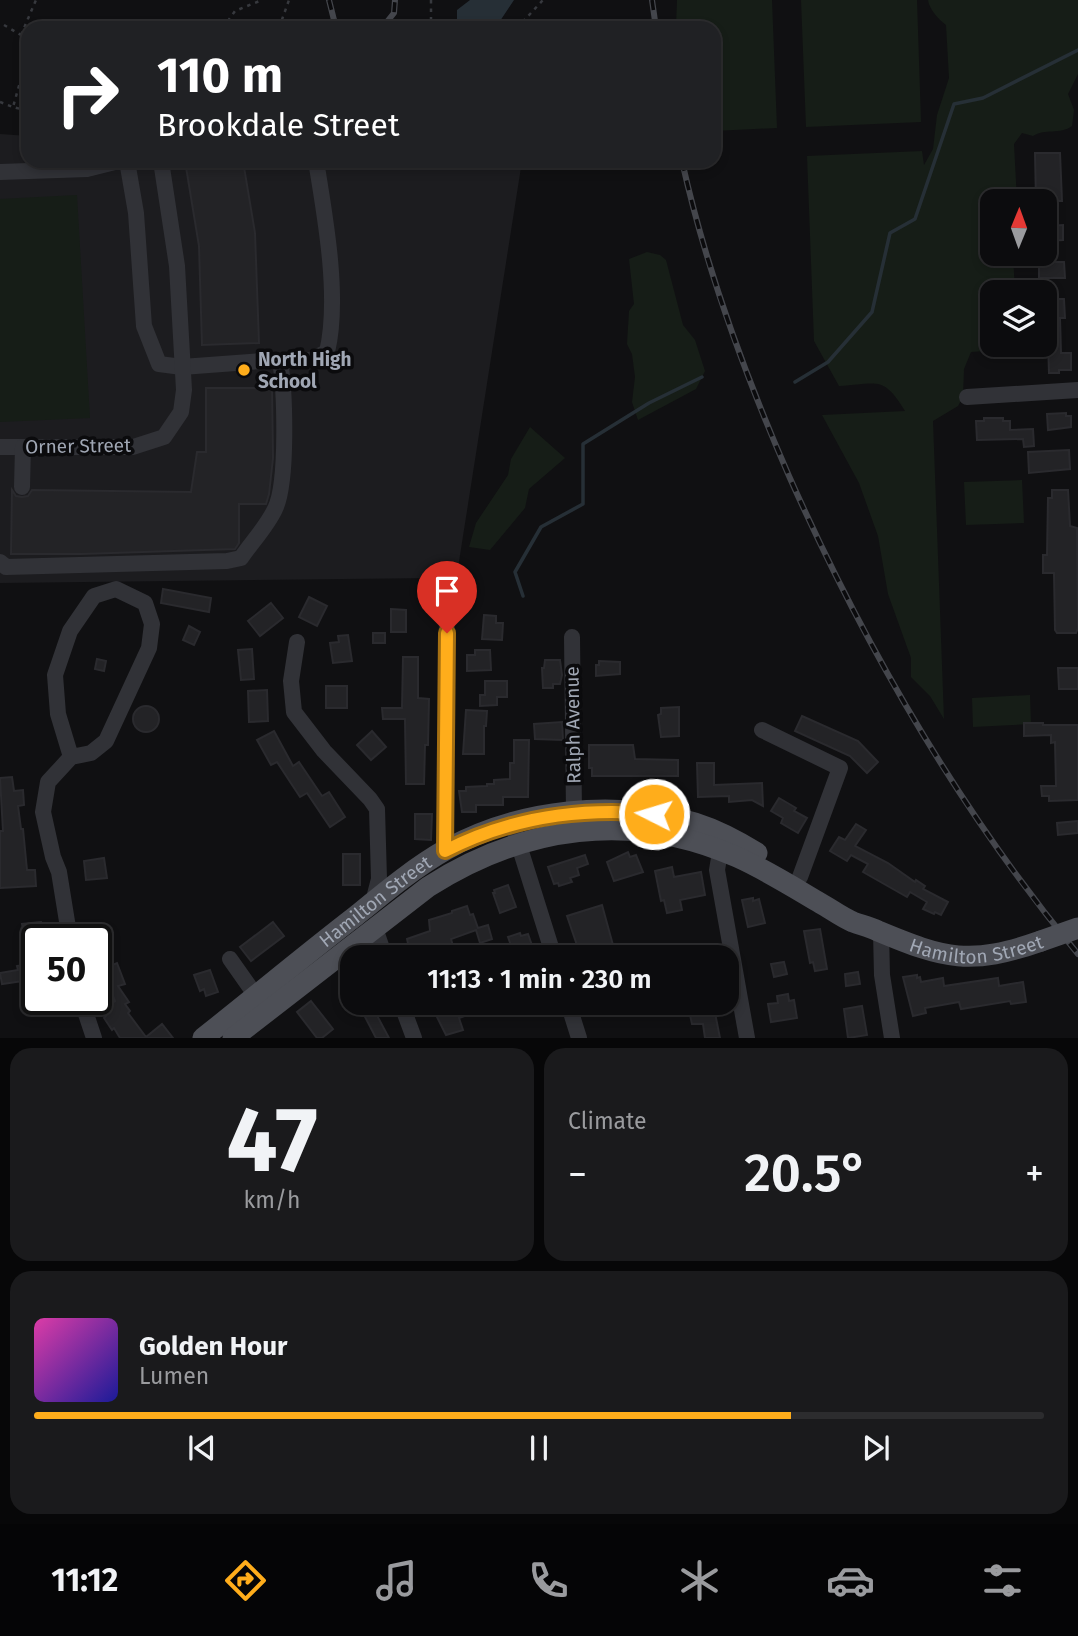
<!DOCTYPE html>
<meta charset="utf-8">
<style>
:root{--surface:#0c0c0e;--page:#1a1a1c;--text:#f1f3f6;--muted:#9a9b9e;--line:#2c2c2e;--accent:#ffad1b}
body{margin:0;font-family:"Fira Sans",sans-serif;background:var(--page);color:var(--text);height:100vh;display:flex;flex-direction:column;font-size:26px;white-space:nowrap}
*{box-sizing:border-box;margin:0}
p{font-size:23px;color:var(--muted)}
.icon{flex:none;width:38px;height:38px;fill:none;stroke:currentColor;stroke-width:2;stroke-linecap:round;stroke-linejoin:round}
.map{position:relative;height:1038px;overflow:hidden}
.details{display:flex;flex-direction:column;gap:10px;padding:10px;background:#070708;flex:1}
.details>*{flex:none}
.banner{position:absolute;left:21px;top:21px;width:700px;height:147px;border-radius:21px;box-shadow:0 4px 10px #0003,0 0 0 2px var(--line);background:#202124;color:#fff;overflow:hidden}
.needle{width:46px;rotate:1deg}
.tools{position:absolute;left:980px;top:189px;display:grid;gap:14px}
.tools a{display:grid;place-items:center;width:77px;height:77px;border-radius:14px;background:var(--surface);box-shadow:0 4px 10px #0003,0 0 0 2px var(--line);font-size:35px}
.speed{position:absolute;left:21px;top:924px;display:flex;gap:14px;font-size:35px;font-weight:700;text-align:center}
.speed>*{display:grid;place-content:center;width:91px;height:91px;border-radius:50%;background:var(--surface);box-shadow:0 4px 10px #0003,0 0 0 2px var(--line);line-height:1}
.speed .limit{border:4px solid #111;border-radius:10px;background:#fff;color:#111}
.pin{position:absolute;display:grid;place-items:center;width:60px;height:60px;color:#fff;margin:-72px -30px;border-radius:50% 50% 50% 0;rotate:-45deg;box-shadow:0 0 7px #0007}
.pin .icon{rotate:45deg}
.me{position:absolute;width:77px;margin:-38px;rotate:275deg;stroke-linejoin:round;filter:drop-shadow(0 0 5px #0008)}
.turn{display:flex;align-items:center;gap:24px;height:147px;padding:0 21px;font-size:32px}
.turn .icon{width:91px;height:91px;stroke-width:2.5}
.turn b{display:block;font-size:49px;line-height:60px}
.big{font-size:52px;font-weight:600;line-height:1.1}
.details .card{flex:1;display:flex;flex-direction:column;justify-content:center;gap:10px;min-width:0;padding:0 24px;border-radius:21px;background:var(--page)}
.details .dial{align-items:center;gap:0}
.dial b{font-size:91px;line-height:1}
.song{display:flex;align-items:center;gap:21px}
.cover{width:84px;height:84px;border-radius:10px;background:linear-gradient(135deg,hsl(320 70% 55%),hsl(240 70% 35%))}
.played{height:7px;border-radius:4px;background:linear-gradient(90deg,var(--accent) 75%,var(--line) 75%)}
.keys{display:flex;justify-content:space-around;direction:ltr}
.heat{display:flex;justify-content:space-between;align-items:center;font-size:38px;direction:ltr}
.details .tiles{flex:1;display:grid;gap:10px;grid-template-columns:1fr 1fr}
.card:last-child{grid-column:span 2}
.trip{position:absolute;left:340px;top:945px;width:399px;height:70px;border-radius:21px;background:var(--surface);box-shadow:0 4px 10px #0003,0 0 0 2px var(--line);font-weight:600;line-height:70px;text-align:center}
.tabs{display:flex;height:112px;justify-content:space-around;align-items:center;background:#050506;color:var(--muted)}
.tabs .icon{width:49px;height:49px}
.tabs .active{color:var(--accent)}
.tabs b{font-size:32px;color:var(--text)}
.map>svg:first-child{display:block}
.built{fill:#1c1c1f}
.green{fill:#161d17}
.water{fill:#262f36}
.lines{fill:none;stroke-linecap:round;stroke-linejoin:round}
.stream{stroke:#262f36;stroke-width:3.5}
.building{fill:#232326;stroke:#2a2a2e;stroke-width:2}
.path{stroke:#37393e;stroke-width:2.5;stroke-dasharray:3.5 5;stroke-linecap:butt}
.minor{stroke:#313237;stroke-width:16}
.major{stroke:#4d4f56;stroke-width:21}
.rail-casing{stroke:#44464c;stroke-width:6}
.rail{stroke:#0b0b0d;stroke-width:3.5;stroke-dasharray:10;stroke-linecap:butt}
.major-bridge{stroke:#4d4f56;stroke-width:21}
.route-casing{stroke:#a67012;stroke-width:18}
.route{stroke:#ffad1b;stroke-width:12}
.poi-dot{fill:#ffad1b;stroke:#0b0b0d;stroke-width:2.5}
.labels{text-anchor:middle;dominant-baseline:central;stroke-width:7;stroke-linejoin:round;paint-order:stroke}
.poi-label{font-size:19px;font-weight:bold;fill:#a0a7b4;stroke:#0b0b0d;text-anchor:start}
.street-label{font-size:19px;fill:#a0a7b4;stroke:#0b0b0d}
</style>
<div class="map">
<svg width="1078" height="1038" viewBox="0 0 1078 1038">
<rect width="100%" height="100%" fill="#101012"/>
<polygon class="built" points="0,134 28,136 28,161 522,161 455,587 433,578 0,583"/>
<g class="green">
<polygon points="677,0 772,0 777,128 714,131 714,28 676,28"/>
<polygon points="801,0 917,0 921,122 806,127"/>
<path d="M928,0H1078V74L1068,94L1074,110L1072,126C1060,135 1045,128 1033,136L1022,133L1014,144L1017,201H992V254H1013L1015,292H992V345H1017V349L971,352L964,369L963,397L958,406L933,421L944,719L930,696L911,677V658L888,594L878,536L859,483L822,415L905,411C883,375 878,384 839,386L814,341L807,156L922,151L924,165L933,149L937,115L949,78L946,25C939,20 929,9 928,0Z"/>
<polygon points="77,195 90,418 0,422 0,199"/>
<polygon points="647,252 660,255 666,260 683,325 695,340 705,371 696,389 638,420 632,402 635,377 632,354 627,344 629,311 634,304 629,259"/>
<polygon points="530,427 565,458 529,489 525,508 490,550 469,547 476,523 508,475 511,459"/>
<polygon points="1022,480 1024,523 966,525 964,482"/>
<polygon points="1030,695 1031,724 973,727 972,698"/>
</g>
<polygon class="water" points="470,0 514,0 500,21 498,28 457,28 457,10"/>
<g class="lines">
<g class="stream">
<polyline points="795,382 828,362 872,312 890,233 915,219 954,104 983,98 1078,50"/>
<polyline points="523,596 515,572 541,527 583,504 583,444 649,403 702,377"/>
</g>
</g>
<g class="building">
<polygon points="1035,153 1060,153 1062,201 1036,201"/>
<polygon points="185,161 243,161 255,233 259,343 202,345 199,246"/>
<polygon points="1063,225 1063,240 1045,241 1045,226"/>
<polygon points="1039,262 1064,262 1065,278 1039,278"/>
<polygon points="1048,299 1064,299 1065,318 1060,318 1061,353 1071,353 1071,370 1059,370 1059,373 1049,373 1048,343 1045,343 1045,323 1048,322"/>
<polygon points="206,388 272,388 273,458 269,494 266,504 239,504 239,543 235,549 81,554 11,554 12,490 16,496 22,497 28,496 32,490 191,492 197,452 206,452"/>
<polygon points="1066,413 1066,416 1071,416 1071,427 1048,430 1047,414"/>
<polygon points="984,418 1003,418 1003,421 1010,421 1010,430 1033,429 1034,446 1024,447 1023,439 977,440 976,421 984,421"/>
<polygon points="1069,450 1070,469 1029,473 1028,452"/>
<polygon points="1052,490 1068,490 1070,526 1077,528 1078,628 1076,633 1057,633 1055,630 1054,573 1043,573 1043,555 1047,555 1048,498 1052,498"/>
<polygon points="163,589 211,598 209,612 161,603"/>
<polygon points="309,597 327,606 317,626 299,617"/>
<polygon points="271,603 283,618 260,636 248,621"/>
<polygon points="391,609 406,610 406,632 391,632"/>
<polygon points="484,615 496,616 496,623 503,623 502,640 482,639"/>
<polygon points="189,626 200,632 194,645 183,640"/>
<rect x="373" y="633" width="12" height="10"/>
<polygon points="348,635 352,661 333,663 330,643 339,642 338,636"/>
<polygon points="252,649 254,679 241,680 238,650"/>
<polygon points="475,650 490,650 491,670 467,671 467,655 475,655"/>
<polygon points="403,657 418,657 418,698 429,699 428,745 425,745 424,784 406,784 405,719 383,719 382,708 402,708"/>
<polygon points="97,659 106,661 104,671 95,669"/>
<polygon points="545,660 560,660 562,675 560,684 553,684 553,688 543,688 542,668 544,668"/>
<polygon points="599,661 620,662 620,674 596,676 596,665 599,665"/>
<polygon points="1058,668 1078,668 1078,689 1059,689"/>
<polygon points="485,681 507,681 507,697 497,697 497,705 480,706 480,695 485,695"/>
<rect x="326" y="686" width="21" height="22"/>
<polygon points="267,690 268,721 249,722 248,691"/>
<circle cx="146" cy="719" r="13"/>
<polygon points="679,707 679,736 661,737 658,715 661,714 661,708"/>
<polygon points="466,710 487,711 486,726 484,726 484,754 463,754"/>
<polygon points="802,716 858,741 878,762 867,773 850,756 795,731"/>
<polygon points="562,722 563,740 535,739 534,724"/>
<polygon points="1024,723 1043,723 1043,725 1078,725 1078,800 1049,801 1049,796 1042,796 1041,786 1056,786 1055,742 1051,743 1051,735 1024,736"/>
<polygon points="274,731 293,766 299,762 322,796 329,792 345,817 330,827 307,793 300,797 277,762 271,765 257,740"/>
<polygon points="372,731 386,747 371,760 357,745"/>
<polygon points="514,740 529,740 528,797 503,797 503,805 476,805 476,812 462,812 459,791 466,791 466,787 487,786 487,784 494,784 494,780 510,779 510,763 514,763"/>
<polygon points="589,745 633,745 635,759 678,760 678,776 592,776 592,768 589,768"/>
<polygon points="697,763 714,763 714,785 762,783 763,806 752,800 729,802 729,796 698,797"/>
<polygon points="12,777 14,791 23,790 24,805 18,806 21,829 23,829 27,870 35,870 36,886 0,888 0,831 3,831 0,778"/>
<polygon points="779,798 796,808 794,811 807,818 798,833 781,823 783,818 771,811"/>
<polygon points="415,814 432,814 431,840 415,839"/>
<polygon points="1078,821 1078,833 1058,835 1057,823"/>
<polygon points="856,824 866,830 855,846 888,863 915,882 916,880 925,886 923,889 948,902 941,915 935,912 934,914 923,909 927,902 910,892 907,897 863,872 868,864 851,855 847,861 830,851 839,837 845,840"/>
<polygon points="628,852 630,857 636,855 643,872 614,881 607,862"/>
<rect x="343" y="854" width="17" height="31"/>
<polygon points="585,855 588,864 577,868 579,875 570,878 572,882 559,886 558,883 554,884 548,867"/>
<polygon points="104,858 107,878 86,880 84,861"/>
<polygon points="672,867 674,877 701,872 705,895 680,900 682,910 667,913 664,900 661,901 655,871"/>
<polygon points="508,885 516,907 500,913 493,893 495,893 494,890"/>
<polygon points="753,898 753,901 759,899 765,923 748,927 742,900"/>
<polygon points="602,905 613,945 600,949 602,957 581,957 567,916"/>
<polygon points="467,906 470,915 473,914 478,928 488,925 492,939 480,943 476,930 451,939 455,953 442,957 411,957 407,939 430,931 429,920 452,913 452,911"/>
<polygon points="41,922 44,940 37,940 37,979 2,984 0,973 18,970 17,966 29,964 22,924"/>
<polygon points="273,922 284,936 251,961 240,947"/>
<polygon points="820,929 827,969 815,971 813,962 810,963 804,931"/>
<polygon points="520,933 521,936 528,934 536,957 515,957 508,937"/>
<polygon points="110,934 113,949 96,952 96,937"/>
<polygon points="784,962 787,974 774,977 771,964"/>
<polygon points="117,963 125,984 118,986 129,1002 125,1004 130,1011 128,1013 146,1037 162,1024 173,1038 120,1038 114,1028 112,1030 104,1018 106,1016 102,1010 115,1001 103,969"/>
<polygon points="210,970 218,992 206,996 204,989 200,991 194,975"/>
<polygon points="858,972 860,984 846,986 845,974"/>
<polygon points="917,975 917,978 920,977 921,982 943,978 944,986 998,978 999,986 1023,982 1026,1002 1011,1004 1010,1001 961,1009 959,1002 925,1008 926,1013 913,1016 903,977"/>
<polygon points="788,994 789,1001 794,1000 797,1018 771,1022 768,1004 778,1003 777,996"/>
<polygon points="311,1001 333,1029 322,1038 317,1038 297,1012"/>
<polygon points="453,1003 454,1005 460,1003 465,1016 459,1018 463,1030 446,1035 433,1009"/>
<polygon points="694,1003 713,1003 720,1038 705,1038 703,1024 692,1024 690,1015 696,1014"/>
<polygon points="862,1006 867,1035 848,1038 844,1009"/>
<polygon points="373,1008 389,1038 376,1038 363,1013"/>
</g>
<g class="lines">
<g class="path">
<polyline points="431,0 431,28"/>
<polyline points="4,25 21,35"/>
<polyline points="223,28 235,11 262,0"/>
<polyline points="279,28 289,0"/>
<polyline points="517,28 543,0"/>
<polyline points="21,35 24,68 13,107 28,111"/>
<polyline points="21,35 36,0"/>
<polyline points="0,102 13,107"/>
</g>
<g class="minor">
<path d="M127,161L136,213L144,326L159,364L182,367L262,361L311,360L327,352C340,298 325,216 316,161"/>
<polyline points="0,172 87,169 119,161"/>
<polyline points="967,397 1078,390"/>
<polyline points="0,447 133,447 164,437 181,412 184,390 177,266 161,161"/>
<polyline points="22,487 23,447"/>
<path d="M0,562L6,567L227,561L241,558C252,542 267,526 275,509C288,483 285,391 280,361"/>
<polyline points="572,637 574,812"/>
<polyline points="297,642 291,681 294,712 324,751 370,799 377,809 379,879 373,902"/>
<polyline points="762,730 840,768 800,877"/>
<polyline points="512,823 554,957"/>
<polyline points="722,840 717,870 747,1038"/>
<polyline points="445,851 447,608"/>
<polyline points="375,928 385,957"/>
<polyline points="881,932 882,975 892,1038"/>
<polyline points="70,940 59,872 53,857 43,812 48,782 71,757 58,714 55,675 70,631 94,596 116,589 145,603 152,624 149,648 106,741 91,753 71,757"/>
<polyline points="230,959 256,996"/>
<polyline points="81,999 94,1038"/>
<polyline points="401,1003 414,1038"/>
<polyline points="568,1003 579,1038"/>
</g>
<g class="major">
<path id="s1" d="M203,1038C255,997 305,955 357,915C385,892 415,867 447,849C520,809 615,799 695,823C717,830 738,841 757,853"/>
<path id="s2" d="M233,1038L428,887C523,826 631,810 737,857C766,870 793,887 820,903C831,909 841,917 853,922C861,925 870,927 878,931C945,959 970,966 1041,941"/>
</g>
<defs>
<g id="rail">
<polyline points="329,0 334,20 342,28"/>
<polyline points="652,0 656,28"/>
<polyline points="382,28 394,13 395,0"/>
<path d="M682,161C706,269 745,375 789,476C865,647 959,810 1078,954"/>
</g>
</defs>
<use href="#rail" class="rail-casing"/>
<use href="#rail" class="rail"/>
<polyline class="major-bridge" points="1041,941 1078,928"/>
</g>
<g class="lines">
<defs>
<path id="route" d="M447,633L445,851C511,817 580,807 654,814"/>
</defs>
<use href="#route" class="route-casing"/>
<use href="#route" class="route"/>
</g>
<circle class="poi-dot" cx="244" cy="370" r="7"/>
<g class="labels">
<g class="poi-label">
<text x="258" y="359">North High<tspan x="258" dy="22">School</tspan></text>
</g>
<g class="street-label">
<text transform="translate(78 446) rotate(-1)">Orner Street</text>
<text transform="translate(573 725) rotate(-91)">Ralph Avenue</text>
<text stroke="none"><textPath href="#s1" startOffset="220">Hamilton Street</textPath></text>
<text stroke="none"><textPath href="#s2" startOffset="833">Hamilton Street</textPath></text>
</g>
</g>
</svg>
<div class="tools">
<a><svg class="needle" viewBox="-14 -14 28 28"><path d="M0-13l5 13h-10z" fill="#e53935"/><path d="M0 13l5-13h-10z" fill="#9a9b9e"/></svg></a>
<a><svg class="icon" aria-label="layers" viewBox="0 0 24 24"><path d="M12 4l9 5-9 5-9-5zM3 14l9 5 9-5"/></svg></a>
</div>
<div class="speed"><div class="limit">50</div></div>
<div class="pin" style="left:447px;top:633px;background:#d93025"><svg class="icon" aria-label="arrive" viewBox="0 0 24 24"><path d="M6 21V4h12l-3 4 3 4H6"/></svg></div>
<svg class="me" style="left:654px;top:814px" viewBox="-20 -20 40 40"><circle r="17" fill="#ffad1b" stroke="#fff" stroke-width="3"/><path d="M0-11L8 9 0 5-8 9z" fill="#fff"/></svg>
<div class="trip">11:13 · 1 min · 230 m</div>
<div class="banner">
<div class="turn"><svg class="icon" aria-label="right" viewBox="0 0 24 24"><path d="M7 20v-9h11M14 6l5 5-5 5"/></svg><div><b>110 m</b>Brookdale Street</div></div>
</div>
</div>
<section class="details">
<div class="tiles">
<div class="card dial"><b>47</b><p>km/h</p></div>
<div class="card"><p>Climate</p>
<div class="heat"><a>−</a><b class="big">20.5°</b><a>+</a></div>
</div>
<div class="card">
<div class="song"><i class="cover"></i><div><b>Golden Hour</b><p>Lumen</p></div></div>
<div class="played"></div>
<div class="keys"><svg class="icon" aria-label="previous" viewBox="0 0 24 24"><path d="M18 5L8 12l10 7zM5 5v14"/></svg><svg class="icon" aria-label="pause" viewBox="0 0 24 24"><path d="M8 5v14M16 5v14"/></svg><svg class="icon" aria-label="next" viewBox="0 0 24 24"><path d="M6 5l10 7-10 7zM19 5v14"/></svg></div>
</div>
</div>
</section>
<nav class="tabs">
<b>11:12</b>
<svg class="icon active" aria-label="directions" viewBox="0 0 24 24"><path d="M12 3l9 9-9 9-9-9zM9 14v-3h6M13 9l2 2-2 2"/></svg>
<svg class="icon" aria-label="music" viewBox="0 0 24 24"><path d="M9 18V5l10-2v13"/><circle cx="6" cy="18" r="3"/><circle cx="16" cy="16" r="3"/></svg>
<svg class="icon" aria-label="phone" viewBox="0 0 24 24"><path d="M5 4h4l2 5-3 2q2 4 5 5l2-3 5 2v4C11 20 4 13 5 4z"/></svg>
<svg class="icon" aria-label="climate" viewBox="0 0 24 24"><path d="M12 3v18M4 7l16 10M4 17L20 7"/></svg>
<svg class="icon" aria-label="car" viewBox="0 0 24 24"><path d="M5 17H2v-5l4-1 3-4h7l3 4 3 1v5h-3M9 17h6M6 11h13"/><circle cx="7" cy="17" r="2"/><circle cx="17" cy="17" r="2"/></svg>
<svg class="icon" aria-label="filters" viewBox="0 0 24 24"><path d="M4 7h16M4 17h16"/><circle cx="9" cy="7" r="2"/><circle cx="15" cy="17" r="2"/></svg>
</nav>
